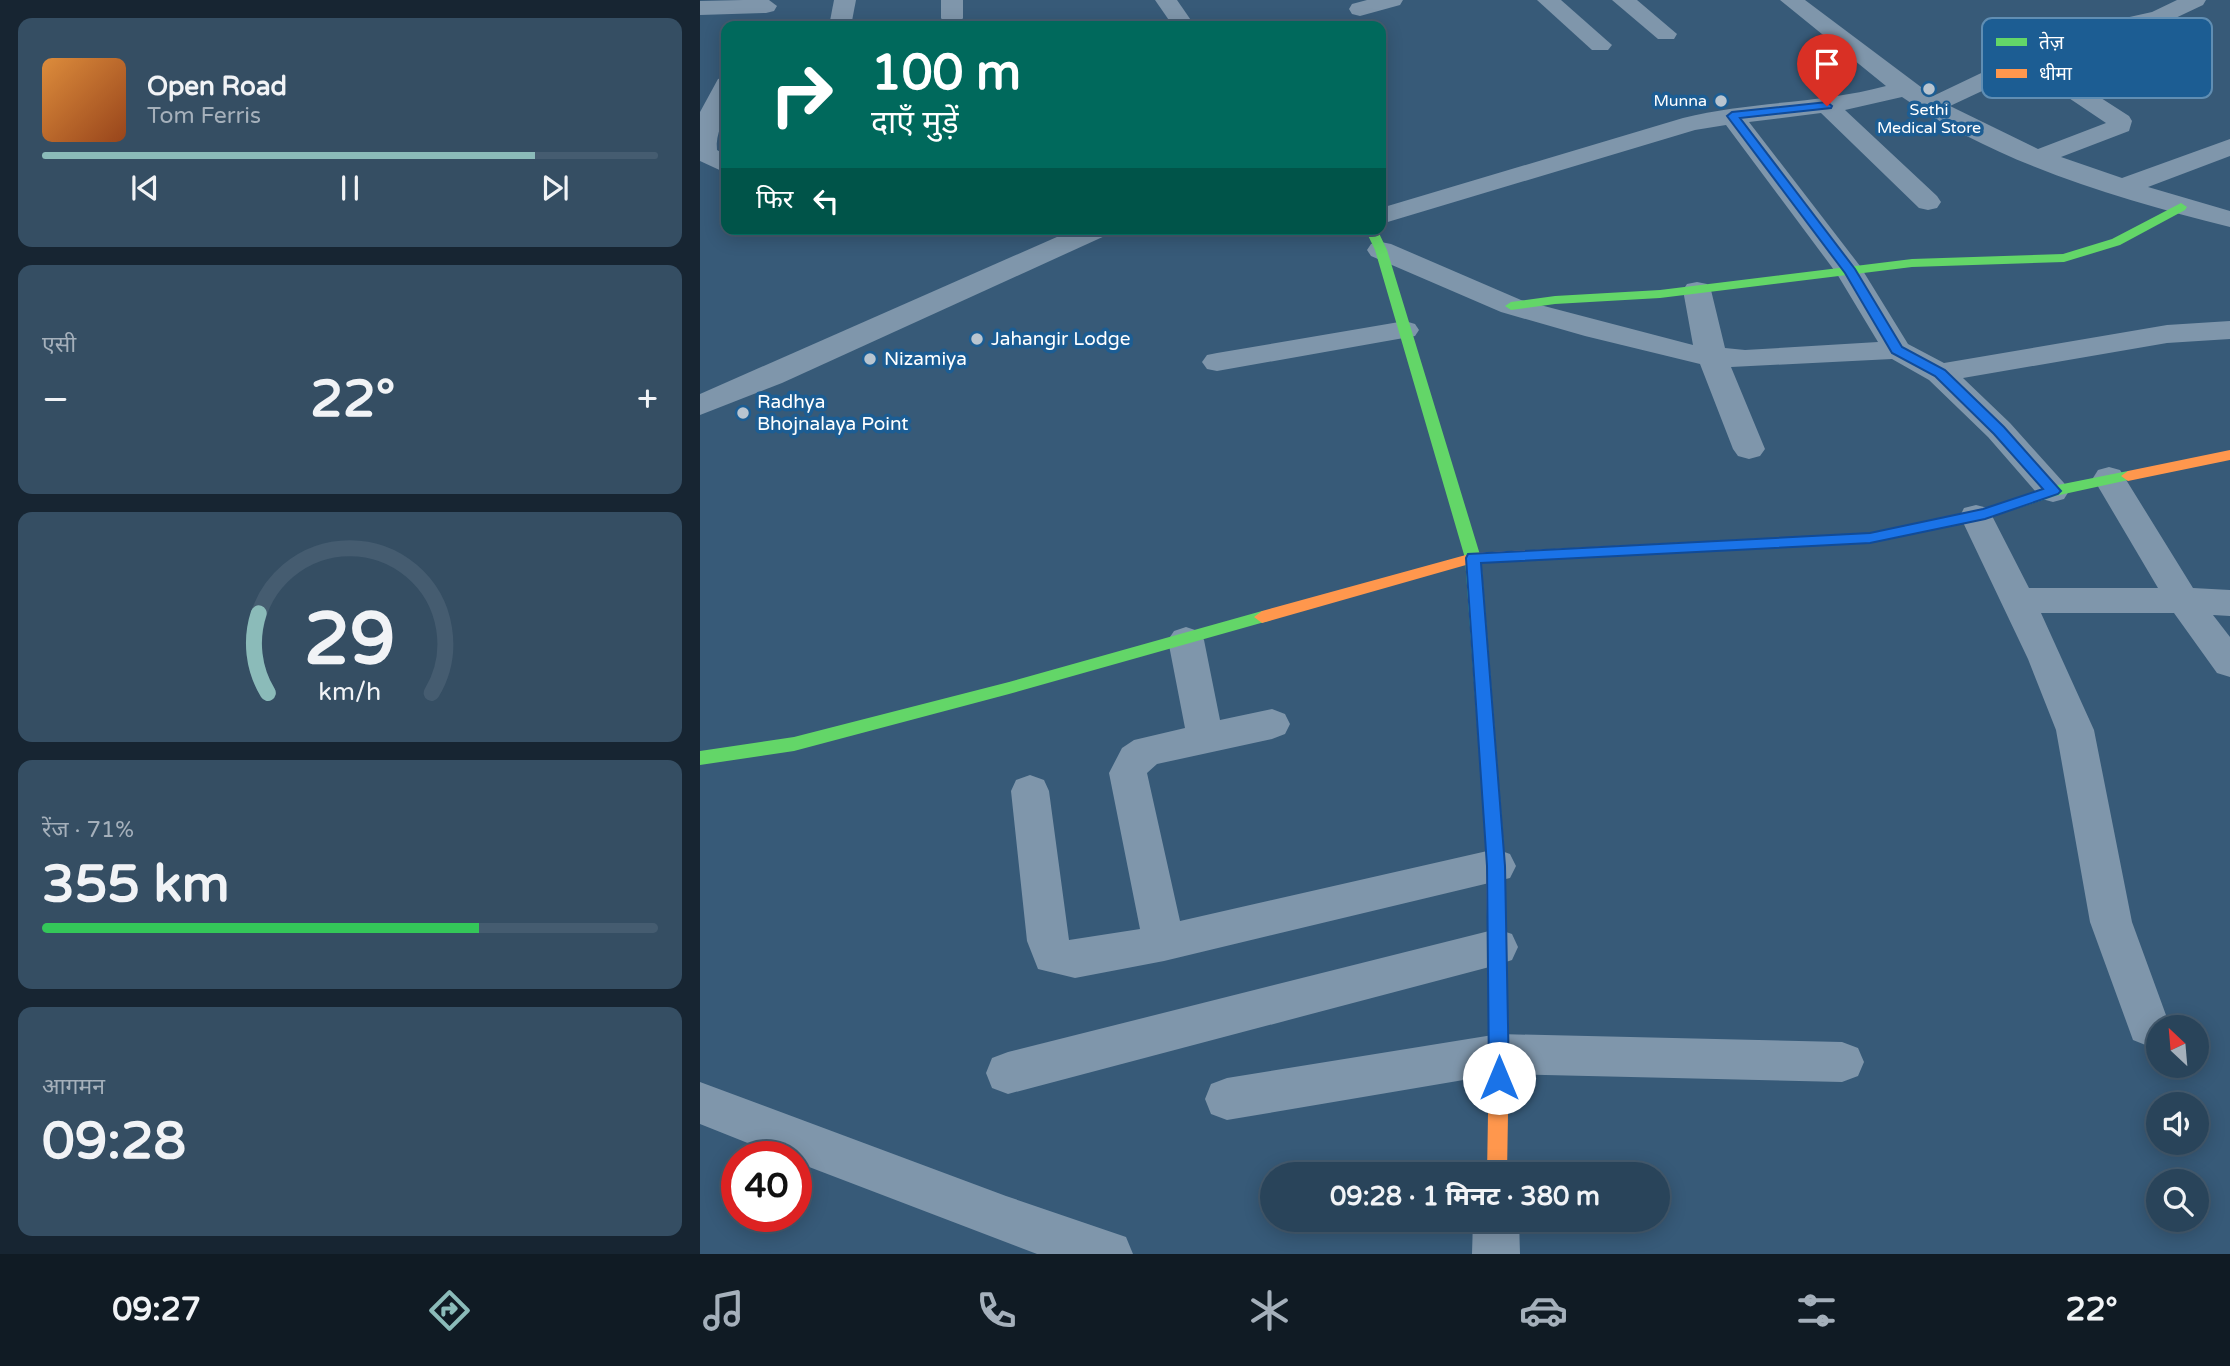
<!DOCTYPE html>
<html lang="hi">
<meta charset="utf-8">
<style>
:root{--surface:#29445a;--page:#354e63;--text:#f1f3f6;--muted:#a5b0bb;--line:#455c70;--accent:#8bbbb9}
body{margin:0;font-family:"Varela Round","Noto Sans Devanagari",sans-serif;background:var(--page);color:var(--text);height:100vh;display:flex;flex-direction:column;font-size:26px;white-space:nowrap}
*{box-sizing:border-box;margin:0}
p{font-size:23px;color:var(--muted)}
.icon{flex:none;width:38px;height:38px;fill:none;stroke:currentColor;stroke-width:2;stroke-linecap:round;stroke-linejoin:round}
.map{position:relative;flex:1;overflow:hidden}
.panel{display:flex;flex-direction:column;gap:18px;padding:18px;background:#172532;width:700px}
.panel>*{flex:none}
.hud{position:absolute;left:21px;top:21px;width:665px;height:214px;border-radius:14px;box-shadow:0 4px 18px #0003,0 0 0 2px var(--line);background:#00695c;color:#fff;overflow:hidden}
.needle{width:46px;rotate:334deg}
.tools{position:absolute;left:1446px;top:1015px;display:grid;gap:14px}
.tools a{display:grid;place-items:center;width:63px;height:63px;border-radius:50%;background:var(--surface);box-shadow:0 4px 18px #0003,0 0 0 2px var(--line);font-size:35px}
.speed{position:absolute;left:21px;top:1141px;display:flex;gap:14px;font-size:35px;font-weight:700;text-align:center}
.speed>*{display:grid;place-content:center;width:91px;height:91px;border-radius:50%;background:var(--surface);box-shadow:0 4px 18px #0003,0 0 0 2px var(--line);line-height:1}
.speed .limit{border:10px solid #d22;background:#fff;color:#111}
.pin{position:absolute;display:grid;place-items:center;width:60px;height:60px;color:#fff;margin:-72px -30px;border-radius:50% 50% 50% 0;rotate:-45deg;box-shadow:0 0 7px #0007}
.pin .icon{rotate:45deg}
.me{position:absolute;width:77px;margin:-38px;rotate:0deg;stroke-linejoin:round;filter:drop-shadow(0 0 5px #0008)}
.turn{display:flex;align-items:center;gap:24px;height:147px;padding:0 35px;font-size:32px}
.turn .icon{width:91px;height:91px;stroke-width:2.5}
.turn b{display:block;font-size:49px;line-height:60px}
.then{display:flex;align-items:center;height:66px;padding:0 35px;background:#0003;gap:14px;font-size:26px}
.big{font-size:52px;font-weight:700;line-height:1.1}
.panel .tile{flex:1;display:flex;flex-direction:column;justify-content:center;gap:10px;min-width:0;padding:0 24px;border-radius:14px;background:var(--page)}
.panel .dial{align-items:center;gap:0}
.dial svg{height:182px;overflow:visible;fill:none;stroke:var(--line);stroke-width:7;stroke-linecap:round;text-anchor:middle}
.dial text{fill:var(--text);stroke:none}
.song{display:flex;align-items:center;gap:21px}
.cover{width:84px;height:84px;border-radius:10px;background:linear-gradient(135deg,hsl(30 70% 55%),hsl(20 70% 35%))}
.played{height:7px;border-radius:4px;background:linear-gradient(90deg,var(--accent) 80%,var(--line) 80%)}
.keys{display:flex;justify-content:space-around;direction:ltr}
.heat{display:flex;justify-content:space-between;align-items:center;font-size:38px;direction:ltr}
.charge{height:10px;border-radius:5px;background:linear-gradient(90deg,#34c759 71%,var(--line) 0)}
.trip{position:absolute;left:560px;top:1162px;width:410px;height:70px;border-radius:35px;background:var(--surface);box-shadow:0 4px 18px #0003,0 0 0 2px var(--line);font-weight:700;line-height:70px;text-align:center}
.tabs{display:flex;height:112px;justify-content:space-around;align-items:center;background:#101b24;color:var(--muted)}
.tabs .icon{width:49px;height:49px}
.tabs .active{color:var(--accent)}
.tabs b{font-size:32px;color:var(--text)}
main{display:flex;flex:1;min-height:0}
.map>svg:first-child{display:block}
.lines{fill:none;stroke-linecap:round;stroke-linejoin:round}
.street{fill:#7f96ab;fill-rule:evenodd}
.fast{fill:#63d668;fill-rule:evenodd}
.slow{fill:#ff974d;fill-rule:evenodd}
.route{fill:#1a73e8;stroke:#114b97;stroke-width:2}
.poi-dot{fill:#b9c5d0;stroke:#1c5d93;stroke-width:2.5}
.labels{text-anchor:middle;dominant-baseline:central;stroke-width:7;stroke-linejoin:round;paint-order:stroke}
.far-poi-label{font-size:16px;fill:#fff;stroke:#1c5d93;text-anchor:end}
.poi-label{font-size:19px;fill:#fff;stroke:#1c5d93;text-anchor:start}
.key{fill:#1c5d93;stroke:#608eb3;stroke-width:2}
.key-label{font-size:19px;fill:#fff}
</style>
<main>
<section class="panel">
<div class="tile">
<div class="song"><i class="cover"></i><div><b>Open Road</b><p>Tom Ferris</p></div></div>
<div class="played"></div>
<div class="keys"><svg class="icon" aria-label="previous" viewBox="0 0 24 24"><path d="M18 5L8 12l10 7zM5 5v14"/></svg><svg class="icon" aria-label="pause" viewBox="0 0 24 24"><path d="M8 5v14M16 5v14"/></svg><svg class="icon" aria-label="next" viewBox="0 0 24 24"><path d="M6 5l10 7-10 7zM19 5v14"/></svg></div>
</div>
<div class="tile"><p>एसी</p>
<div class="heat"><a>−</a><b class="big">22°</b><a>+</a></div>
</div>
<div class="tile dial"><svg viewBox="0 0 100 80">
<path d="M14 69A42 42 0 1 1 86 69"/>
<path d="M14 69A42 42 0 0 1 10 34" stroke="#8bbbb9"/>
<text x="50" y="56" font-size="32" font-weight="700">29</text>
<text x="50" y="72" font-size="11">km/h</text>
</svg></div>
<div class="tile"><p>रेंज · 71%</p><b class="big">355 km</b><div class="charge"></div></div>
<div class="tile"><p>आगमन</p><b class="big">09:28</b></div>
</section>
<div class="map">
<svg width="1530" height="1254" viewBox="0 0 1530 1254">
<rect width="100%" height="100%" fill="#375a78"/>
<g class="lines">
<g class="street">
<polygon points="43,0 69,0 77,6 74,11 66,13 0,15 0,1"/>
<polygon points="134,0 156,0 151,26 129,26"/>
<polygon points="241,0 263,0 263,18 260,23 244,23 241,18"/>
<polygon points="455,0 477,0 495,26 473,26"/>
<polygon points="667,0 703,0 700,5 660,16 652,14 649,9 652,4"/>
<polygon points="837,0 861,0 912,45 908,50 892,50"/>
<polygon points="912,0 937,0 977,34 974,39 958,39"/>
<path d="M1080,0H1105L1233,96L1319,55L1398,24L1452,12L1477,0H1506L1503,5L1467,22L1413,34L1345,62L1429,116L1432,121L1429,131L1361,157L1422,178L1530,139V156L1448,187L1530,211V227C1418,199 1298,164 1202,97L1145,110L1237,196L1241,202L1237,208L1228,210L1219,208L1121,113L1049,122L1160,266L1208,344L1244,363L1467,325L1530,321V339L1467,343L1263,378L1310,423L1364,483L1369,491L1364,499L1353,502L1342,499L1288,437L1229,380L1192,359L1031,367L1065,449L1060,456L1049,459L1038,456L1033,449L1000,364L885,336L801,312L671,256L667,250L671,244L681,242L691,244L821,300L993,345L983,290L987,284L997,282L1007,284L1011,290L1025,348L1045,350L1178,342L1137,274L1026,125L995,130L681,224V208L983,118C1050,101 1120,104 1186,86ZM1327,70L1406,123L1338,149L1250,106Z"/>
<path d="M26,77C26,86 27,96 26,106C25,121 15,133 17,150L26,155V173L0,161V112L18,79Z"/>
<polygon points="375,229 411,229 407,235 82,383 0,415 0,394"/>
<polygon points="705,321 715,324 719,330 715,336 517,371 507,369 502,362 507,355 517,353"/>
<polygon points="1409,467 1420,470 1493,588 1530,590 1530,616 1513,615 1530,637 1530,677 1517,673 1474,613 1341,613 1394,730 1432,922 1470,1026 1458,1027 1458,1042 1448,1046 1433,1040 1390,922 1356,730 1328,659 1260,516 1264,508 1276,505 1288,508 1329,588 1458,588 1393,478 1398,470"/>
<polygon points="486,627 498,631 504,640 520,720 572,709 585,714 590,724 585,734 572,739 457,764 447,773 480,921 796,849 810,854 816,866 810,878 464,961 375,978 338,969 327,941 311,791 316,780 330,775 344,780 349,791 369,940 440,929 409,773 422,748 434,740 485,728 468,640 474,631"/>
<polygon points="797,929 812,934 818,947 812,960 797,965 308,1094 292,1088 286,1073 292,1058 308,1052"/>
<polygon points="799,1034 1142,1042 1158,1048 1164,1062 1158,1076 1142,1082 799,1074 527,1120 511,1114 505,1099 511,1084 527,1078"/>
<polygon points="0,1082 306,1196 426,1237 433,1254 337,1254 96,1162 96,1157 83,1157 0,1124"/>
<polygon points="773,1220 819,1220 820,1254 772,1254"/>
</g>
<g class="fast">
<polygon points="1481,203 1487,207 1485,210 1420,245 1364,262 1212,267 960,298 855,304 811,310 805,306 811,302 855,296 960,290 1212,259 1363,254 1412,239"/>
<polygon points="665,229 677,229 687,250 781,558 804,849 801,854 795,856 789,854 786,849 765,558 675,250"/>
<polygon points="1428,471 1433,473 1435,476 1433,479 1355,496 1285,519 1170,543 1014,551 1006,546 1014,541 1170,533 1283,509 1353,486"/>
<polygon points="562,611 570,617 568,621 309,694 94,751 0,765 0,751 94,737 309,682"/>
</g>
<g class="slow">
<polygon points="1530,450 1530,460 1428,481 1421,476 1428,471"/>
<polygon points="1014,541 1022,546 1014,551 773,563 562,623 554,617 562,611 773,553"/>
<polygon points="795,842 801,844 804,849 809,1054 807,1174 787,1174 789,1054 786,849 789,844"/>
</g>
</g>
<polygon class="route" points="1127,102 1132,106 1131,108 1040,118 1155,269 1202,347 1245,370 1304,427 1361,491 1358,494 1285,519 1170,543 781,563 805,866 809,1078 806,1085 799,1087 792,1085 789,1078 787,866 766,558 768,554 1170,533 1283,509 1343,489 1294,434 1235,376 1192,353 1145,273 1027,116 1032,112"/>
<g class="poi-dot">
<circle cx="1229" cy="89" r="7"/>
<circle cx="1021" cy="101" r="7"/>
<circle cx="277" cy="339" r="7"/>
<circle cx="170" cy="359" r="7"/>
<circle cx="43" cy="413" r="7"/>
</g>
<g class="labels">
<g class="far-poi-label">
<text x="1007" y="101">Munna</text>
<text x="1229" y="110" text-anchor="middle">Sethi<tspan x="1229" dy="18">Medical Store</tspan></text>
</g>
<g class="poi-label">
<text x="291" y="339">Jahangir Lodge</text>
<text x="184" y="359">Nizamiya</text>
<text x="57" y="402">Radhya<tspan x="57" dy="22">Bhojnalaya Point</tspan></text>
</g>
</g>
<rect x="1282" y="18" width="230" height="80" rx="10" class="key"/>
<rect x="1296" y="38" width="31" height="8" fill="#63d668"/>
<rect x="1296" y="69" width="31" height="9" fill="#ff974d"/>
<g class="key-label">
<text x="1339" y="49">तेज़</text>
<text x="1339" y="80">धीमा</text>
</g>
</svg>
<div class="tools">
<a><svg class="needle" viewBox="-14 -14 28 28"><path d="M0-13l5 13h-10z" fill="#e53935"/><path d="M0 13l5-13h-10z" fill="#a5b0bb"/></svg></a>
<a><svg class="icon" aria-label="sound" viewBox="0 0 24 24"><path d="M4 9h4l5-4v14l-5-4H4zM17 9q2 3 0 6"/></svg></a>
<a><svg class="icon" aria-label="search" viewBox="0 0 24 24"><circle cx="10" cy="10" r="6"/><path d="M15 15l6 6"/></svg></a>
</div>
<div class="speed"><div class="limit">40</div></div>
<div class="pin" style="left:1127px;top:106px;background:#d93025"><svg class="icon" aria-label="arrive" viewBox="0 0 24 24"><path d="M6 21V4h12l-3 4 3 4H6"/></svg></div>
<svg class="me" style="left:799px;top:1078px" viewBox="-20 -20 40 40"><circle r="19" fill="#fff"/><path d="M0-13L10 11 0 6-10 11z" fill="#1a73e8"/></svg>
<div class="trip">09:28 · 1 मिनट · 380 m</div>
<div class="hud">
<div class="turn"><svg class="icon" aria-label="right" viewBox="0 0 24 24"><path d="M7 20v-9h11M14 6l5 5-5 5"/></svg><div><b>100 m</b>दाएँ मुड़ें</div></div>
<div class="then">फिर<svg class="icon" aria-label="left" viewBox="0 0 24 24"><path d="M17 20v-9H6M10 6l-5 5 5 5"/></svg></div>
</div>
</div>
</main>
<nav class="tabs">
<b>09:27</b>
<svg class="icon active" aria-label="directions" viewBox="0 0 24 24"><path d="M12 3l9 9-9 9-9-9zM9 14v-3h6M13 9l2 2-2 2"/></svg>
<svg class="icon" aria-label="music" viewBox="0 0 24 24"><path d="M9 18V5l10-2v13"/><circle cx="6" cy="18" r="3"/><circle cx="16" cy="16" r="3"/></svg>
<svg class="icon" aria-label="phone" viewBox="0 0 24 24"><path d="M5 4h4l2 5-3 2q2 4 5 5l2-3 5 2v4C11 20 4 13 5 4z"/></svg>
<svg class="icon" aria-label="climate" viewBox="0 0 24 24"><path d="M12 3v18M4 7l16 10M4 17L20 7"/></svg>
<svg class="icon" aria-label="car" viewBox="0 0 24 24"><path d="M5 17H2v-5l4-1 3-4h7l3 4 3 1v5h-3M9 17h6M6 11h13"/><circle cx="7" cy="17" r="2"/><circle cx="17" cy="17" r="2"/></svg>
<svg class="icon" aria-label="filters" viewBox="0 0 24 24"><path d="M4 7h16M4 17h16"/><circle cx="9" cy="7" r="2"/><circle cx="15" cy="17" r="2"/></svg>
<b>22°</b>
</nav>
